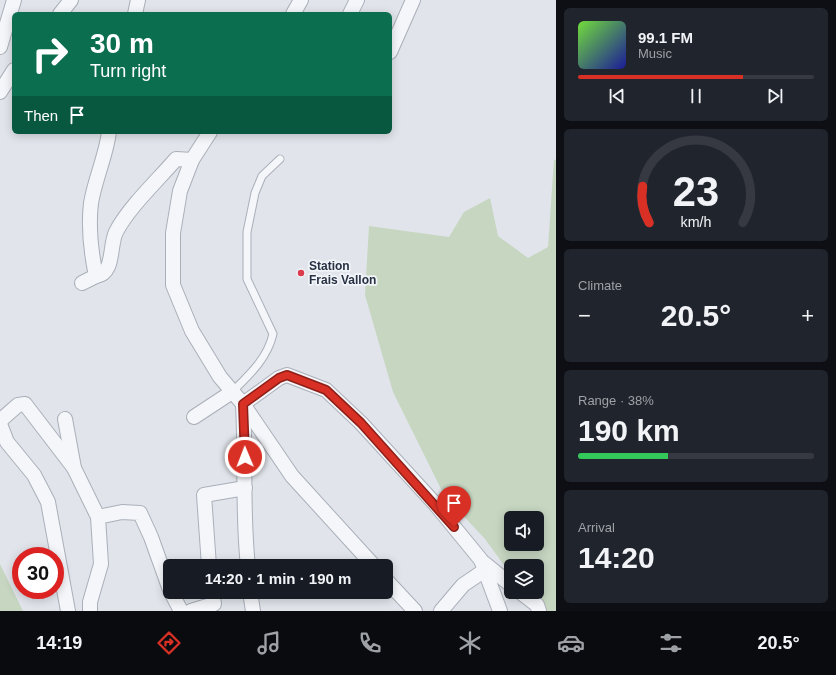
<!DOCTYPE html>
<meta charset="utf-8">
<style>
:root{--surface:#171b24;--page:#20242c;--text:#f1f3f6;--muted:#9ea1a6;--line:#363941;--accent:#d93025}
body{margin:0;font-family:Helvetica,sans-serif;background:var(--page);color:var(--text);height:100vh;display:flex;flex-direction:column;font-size:15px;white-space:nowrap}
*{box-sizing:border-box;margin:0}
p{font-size:13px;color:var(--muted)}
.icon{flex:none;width:22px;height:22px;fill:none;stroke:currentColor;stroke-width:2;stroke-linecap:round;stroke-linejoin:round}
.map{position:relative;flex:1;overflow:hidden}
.panel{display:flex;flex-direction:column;gap:8px;padding:8px;background:#0d0f14;width:280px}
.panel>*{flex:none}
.top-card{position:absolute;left:12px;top:12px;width:380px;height:122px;border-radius:6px;box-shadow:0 2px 10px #0003;background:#0b6e4f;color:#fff;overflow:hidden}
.buttons{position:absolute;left:504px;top:511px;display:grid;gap:8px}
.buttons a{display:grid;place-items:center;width:40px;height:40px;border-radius:6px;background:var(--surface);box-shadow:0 2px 10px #0003;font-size:20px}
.speed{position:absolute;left:12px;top:547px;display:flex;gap:8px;font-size:20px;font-weight:700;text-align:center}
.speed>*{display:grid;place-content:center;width:52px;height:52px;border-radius:50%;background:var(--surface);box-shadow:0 2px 10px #0003;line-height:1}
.speed .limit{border:6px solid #d22;background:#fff;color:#111}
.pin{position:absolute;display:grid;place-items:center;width:34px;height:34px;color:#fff;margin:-41px -17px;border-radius:50% 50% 50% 0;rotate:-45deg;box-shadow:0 0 4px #0007}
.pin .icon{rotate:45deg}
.me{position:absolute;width:44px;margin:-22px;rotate:359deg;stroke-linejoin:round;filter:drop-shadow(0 0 3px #0008)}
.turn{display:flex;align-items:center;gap:14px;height:84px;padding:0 12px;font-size:18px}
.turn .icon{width:52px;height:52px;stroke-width:2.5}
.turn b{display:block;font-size:28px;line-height:34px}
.then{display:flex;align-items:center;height:38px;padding:0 12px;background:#0003;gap:8px;font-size:15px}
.big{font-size:30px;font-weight:600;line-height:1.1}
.panel .widget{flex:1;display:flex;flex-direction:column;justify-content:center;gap:6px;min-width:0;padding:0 14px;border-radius:6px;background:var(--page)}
.panel .dial{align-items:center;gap:0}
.dial svg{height:104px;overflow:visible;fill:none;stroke:var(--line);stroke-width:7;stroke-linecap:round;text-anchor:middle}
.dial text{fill:var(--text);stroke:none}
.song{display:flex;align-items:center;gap:12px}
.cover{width:48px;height:48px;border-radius:6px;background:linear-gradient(135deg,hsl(100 70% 55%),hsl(240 70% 35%))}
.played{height:4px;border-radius:2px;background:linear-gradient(90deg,var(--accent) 70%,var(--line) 70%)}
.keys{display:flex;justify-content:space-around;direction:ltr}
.heat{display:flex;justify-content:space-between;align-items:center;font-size:22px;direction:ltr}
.charge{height:6px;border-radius:3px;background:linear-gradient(90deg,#34c759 38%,var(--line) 0)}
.trip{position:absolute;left:163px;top:559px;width:230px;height:40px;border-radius:6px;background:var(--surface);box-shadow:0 2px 10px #0003;font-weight:600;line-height:40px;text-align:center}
.tabs{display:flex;height:64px;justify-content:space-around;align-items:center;background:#090b0e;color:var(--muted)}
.tabs .icon{width:28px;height:28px}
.tabs .selected{color:var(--accent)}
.tabs b{font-size:18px;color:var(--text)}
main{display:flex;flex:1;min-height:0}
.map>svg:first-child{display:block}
.green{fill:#c6d6c1;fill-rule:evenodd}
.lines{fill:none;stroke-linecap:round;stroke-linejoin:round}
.service-casing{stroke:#aaafb9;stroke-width:9}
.minor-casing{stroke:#aaafb9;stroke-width:16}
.service{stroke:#f4f6f9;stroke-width:7}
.minor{stroke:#f4f6f9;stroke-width:14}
.route-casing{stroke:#8d1f18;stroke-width:10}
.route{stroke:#d93025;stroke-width:7}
.poi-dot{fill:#db3b4d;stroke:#f1f4f8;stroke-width:1.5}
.labels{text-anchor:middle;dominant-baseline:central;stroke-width:3.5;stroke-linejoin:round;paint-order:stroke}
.poi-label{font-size:12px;font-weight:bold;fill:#283144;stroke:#f1f4f8;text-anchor:start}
</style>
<main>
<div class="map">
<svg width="556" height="611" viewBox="0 0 556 611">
<rect width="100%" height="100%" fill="#e1e5eb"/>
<g class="green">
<path d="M554,159L556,161V611H537L523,592H537V566H511V575L485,539L444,495L393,392L365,295L369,226L449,237L464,212L490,198L498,236L528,258L548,247ZM511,518H537V544H511Z"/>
<polygon points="0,564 23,611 0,611"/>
</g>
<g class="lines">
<defs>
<path id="service" d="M232,392C250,374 267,359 273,334L247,279V232L255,193L262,176L280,159"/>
<g id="minor">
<polyline points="60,14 71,0"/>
<polyline points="135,14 138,0"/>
<polyline points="293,14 301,0"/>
<polyline points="350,14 357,0"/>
<polyline points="0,47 14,0"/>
<polyline points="390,52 413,0"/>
<polyline points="0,92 14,70"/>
<path d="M109,132C106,156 95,179 91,203C88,228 91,252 96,276C115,273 109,246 116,232C128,208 158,180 176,159L192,160"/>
<polyline points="210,132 192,160 180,191 173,233 173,285 192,331 220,377 243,404 292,476 374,566"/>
<polyline points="82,283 96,276"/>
<polyline points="243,404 279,378 287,375 326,390 361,423 436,505 481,560 500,611"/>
<path d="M243,405C246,458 242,513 248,566"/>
<polyline points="194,417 232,392"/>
<polyline points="65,419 74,468 98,517"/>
<polyline points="484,563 511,585"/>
<polyline points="209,566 204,495 245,488"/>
<polyline points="386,580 415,611"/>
<polyline points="171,592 181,611"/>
<polyline points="250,592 253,611"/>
<polyline points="520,592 537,605 539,611"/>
<polyline points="68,611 48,502 34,475 7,442 0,424 2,419 18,405 25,404 74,468"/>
<polyline points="90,611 90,602 101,564 98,517 122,512 140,513 151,537 170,590"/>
<polyline points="191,611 214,604 212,592"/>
<polyline points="441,611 463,585 488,568"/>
</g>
</defs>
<use href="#service" class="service-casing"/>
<use href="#minor" class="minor-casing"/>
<use href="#service" class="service"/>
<use href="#minor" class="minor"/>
</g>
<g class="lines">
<defs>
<polyline id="route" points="245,457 243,404 279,378 287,375 326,390 361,423 454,527"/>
</defs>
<use href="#route" class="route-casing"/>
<use href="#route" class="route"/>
</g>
<circle class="poi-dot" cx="301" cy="273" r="4"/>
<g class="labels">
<g class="poi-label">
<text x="309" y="266">Station<tspan x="309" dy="14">Frais Vallon</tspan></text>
</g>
</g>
</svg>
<div class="buttons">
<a><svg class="icon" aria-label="sound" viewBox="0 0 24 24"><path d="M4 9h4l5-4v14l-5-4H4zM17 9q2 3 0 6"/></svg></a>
<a><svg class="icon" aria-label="layers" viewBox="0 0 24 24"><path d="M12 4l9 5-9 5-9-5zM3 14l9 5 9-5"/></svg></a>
</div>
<div class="speed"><div class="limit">30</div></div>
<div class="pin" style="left:454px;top:527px;background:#d93025"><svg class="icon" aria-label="arrive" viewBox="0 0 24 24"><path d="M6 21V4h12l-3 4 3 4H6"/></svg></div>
<svg class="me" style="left:245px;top:457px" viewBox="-20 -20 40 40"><circle r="17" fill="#d93025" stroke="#fff" stroke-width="3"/><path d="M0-11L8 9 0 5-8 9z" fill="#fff"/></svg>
<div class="trip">14:20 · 1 min · 190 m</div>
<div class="top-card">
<div class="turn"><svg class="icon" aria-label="right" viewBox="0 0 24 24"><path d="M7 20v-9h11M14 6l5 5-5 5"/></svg><div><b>30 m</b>Turn right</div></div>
<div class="then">Then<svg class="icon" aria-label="arrive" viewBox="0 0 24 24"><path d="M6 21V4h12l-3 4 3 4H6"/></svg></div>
</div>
</div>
<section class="panel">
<div class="widget">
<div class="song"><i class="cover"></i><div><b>99.1 FM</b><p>Music</p></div></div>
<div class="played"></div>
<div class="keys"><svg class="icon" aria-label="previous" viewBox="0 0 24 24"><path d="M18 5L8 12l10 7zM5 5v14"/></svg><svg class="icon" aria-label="pause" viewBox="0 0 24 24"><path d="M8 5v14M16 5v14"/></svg><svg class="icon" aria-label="next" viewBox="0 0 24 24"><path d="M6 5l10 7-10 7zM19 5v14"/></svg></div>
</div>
<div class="widget dial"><svg viewBox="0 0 100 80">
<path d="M14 69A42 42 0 1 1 86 69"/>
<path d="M14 69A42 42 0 0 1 9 41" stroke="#d93025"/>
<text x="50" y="56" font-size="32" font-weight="700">23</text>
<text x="50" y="72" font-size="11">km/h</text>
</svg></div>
<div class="widget"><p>Climate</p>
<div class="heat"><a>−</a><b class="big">20.5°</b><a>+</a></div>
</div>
<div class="widget"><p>Range · 38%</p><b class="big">190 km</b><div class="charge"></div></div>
<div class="widget"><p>Arrival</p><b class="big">14:20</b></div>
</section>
</main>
<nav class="tabs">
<b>14:19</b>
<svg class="icon selected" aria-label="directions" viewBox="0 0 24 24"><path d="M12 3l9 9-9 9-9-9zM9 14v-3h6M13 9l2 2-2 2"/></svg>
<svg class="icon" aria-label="music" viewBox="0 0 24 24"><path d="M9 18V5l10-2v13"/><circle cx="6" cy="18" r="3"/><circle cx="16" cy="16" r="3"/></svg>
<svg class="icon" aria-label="phone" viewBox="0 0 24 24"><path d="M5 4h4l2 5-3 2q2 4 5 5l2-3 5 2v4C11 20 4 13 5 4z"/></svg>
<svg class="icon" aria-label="climate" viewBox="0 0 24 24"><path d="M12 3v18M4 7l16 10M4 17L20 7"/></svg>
<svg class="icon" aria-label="car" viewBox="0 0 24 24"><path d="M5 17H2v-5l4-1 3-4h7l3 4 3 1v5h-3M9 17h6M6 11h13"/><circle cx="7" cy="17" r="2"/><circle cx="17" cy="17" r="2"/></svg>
<svg class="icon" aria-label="filters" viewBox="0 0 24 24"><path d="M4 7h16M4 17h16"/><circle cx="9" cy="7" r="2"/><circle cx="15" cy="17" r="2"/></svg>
<b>20.5°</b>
</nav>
